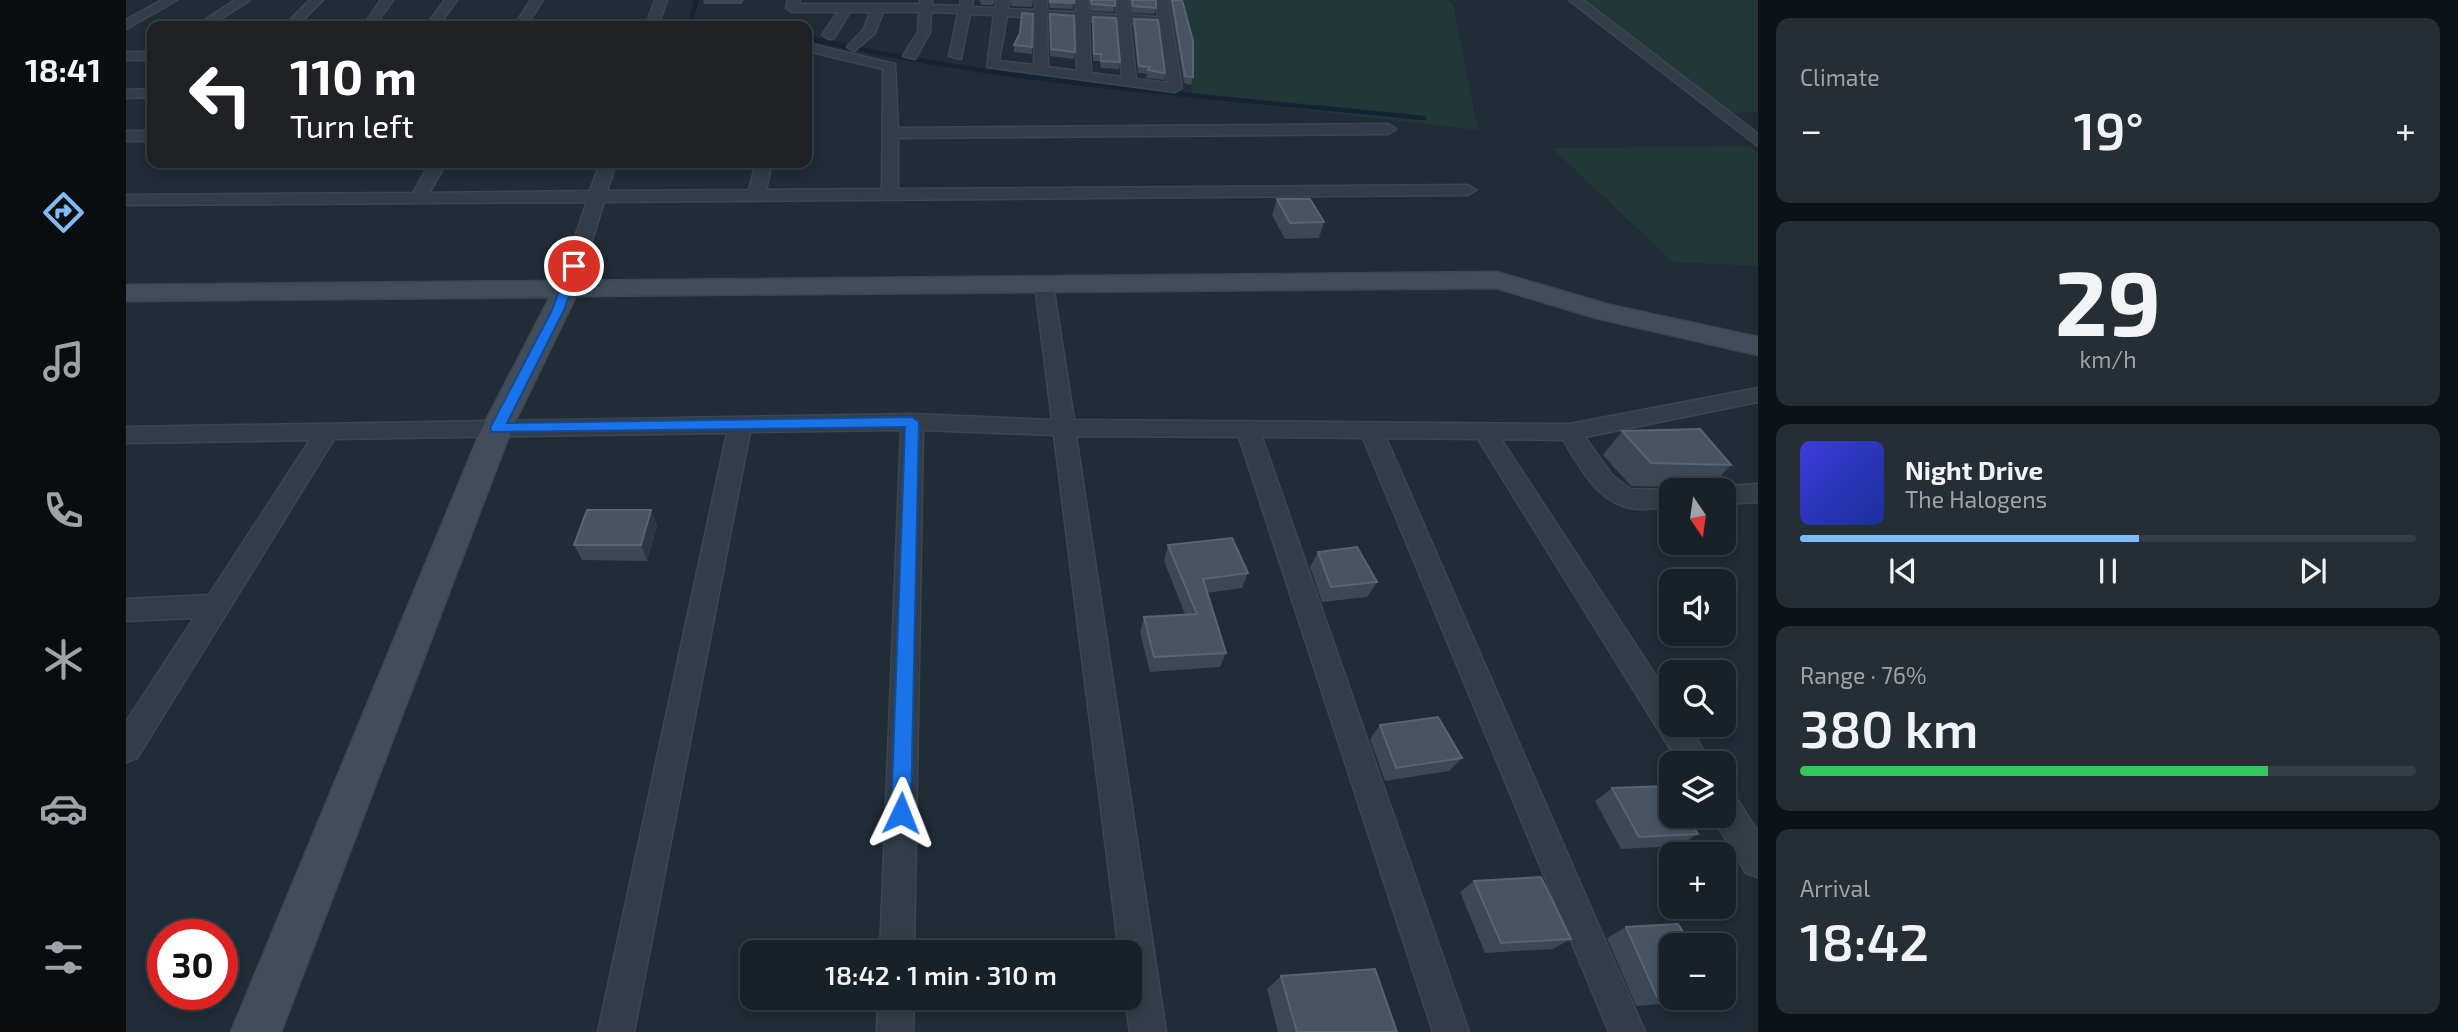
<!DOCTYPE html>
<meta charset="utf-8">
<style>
:root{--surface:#182128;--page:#252e34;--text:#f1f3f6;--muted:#9fa3a8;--line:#363e45;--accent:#80bbf6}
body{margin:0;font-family:"Exo 2",sans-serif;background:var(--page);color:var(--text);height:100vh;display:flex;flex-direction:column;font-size:26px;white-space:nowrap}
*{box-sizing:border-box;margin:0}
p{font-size:23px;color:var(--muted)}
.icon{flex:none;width:38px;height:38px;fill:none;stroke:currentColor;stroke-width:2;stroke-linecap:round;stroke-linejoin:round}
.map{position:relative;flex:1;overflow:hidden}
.side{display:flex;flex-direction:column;gap:18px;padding:18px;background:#0d1216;width:700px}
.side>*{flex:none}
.banner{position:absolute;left:21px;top:21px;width:665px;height:147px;border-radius:14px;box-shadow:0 4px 10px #0003,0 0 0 2px var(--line);background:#202124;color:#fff;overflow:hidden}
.needle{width:46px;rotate:167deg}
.fabs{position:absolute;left:1533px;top:478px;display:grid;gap:14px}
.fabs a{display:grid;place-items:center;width:77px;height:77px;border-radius:14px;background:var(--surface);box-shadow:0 4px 10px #0003,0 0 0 2px var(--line);font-size:35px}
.speed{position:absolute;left:21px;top:919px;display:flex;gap:14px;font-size:35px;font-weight:700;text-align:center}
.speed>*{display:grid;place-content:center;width:91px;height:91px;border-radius:50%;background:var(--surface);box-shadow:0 4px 10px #0003,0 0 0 2px var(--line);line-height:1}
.speed .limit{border:10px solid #d22;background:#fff;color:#111}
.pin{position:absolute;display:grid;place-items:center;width:60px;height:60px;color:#fff;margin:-30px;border:4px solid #fff;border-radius:50%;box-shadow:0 2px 7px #0007}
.me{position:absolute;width:77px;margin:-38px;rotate:2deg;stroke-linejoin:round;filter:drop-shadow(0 0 5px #0008)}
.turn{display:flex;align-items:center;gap:24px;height:147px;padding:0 28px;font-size:32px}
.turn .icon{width:91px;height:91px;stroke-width:2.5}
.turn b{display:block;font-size:49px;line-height:60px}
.big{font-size:52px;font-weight:600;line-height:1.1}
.side .card{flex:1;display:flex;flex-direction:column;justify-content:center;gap:10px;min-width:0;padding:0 24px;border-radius:14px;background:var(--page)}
.side .dial{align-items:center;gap:0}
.dial b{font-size:91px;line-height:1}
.song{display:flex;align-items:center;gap:21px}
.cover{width:84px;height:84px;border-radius:10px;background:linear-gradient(135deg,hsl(240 70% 55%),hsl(230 70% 35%))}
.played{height:7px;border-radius:4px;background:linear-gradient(90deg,var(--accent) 55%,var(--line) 55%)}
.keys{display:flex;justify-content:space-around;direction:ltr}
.heat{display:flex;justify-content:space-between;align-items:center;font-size:38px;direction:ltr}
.charge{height:10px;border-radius:5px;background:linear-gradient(90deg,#34c759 76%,var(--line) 0)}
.trip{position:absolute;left:614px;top:940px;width:402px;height:70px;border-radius:14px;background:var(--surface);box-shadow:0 4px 10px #0003,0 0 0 2px var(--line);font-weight:600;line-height:70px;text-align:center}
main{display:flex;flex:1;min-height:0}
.tab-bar{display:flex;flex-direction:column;width:126px;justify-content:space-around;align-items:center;background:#0a0d10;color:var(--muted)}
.tab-bar .icon{width:49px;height:49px}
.tab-bar .on{color:var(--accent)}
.tab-bar b{font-size:32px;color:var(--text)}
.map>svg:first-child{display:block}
.green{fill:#223737}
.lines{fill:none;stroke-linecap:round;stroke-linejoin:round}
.stream{stroke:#142433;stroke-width:4.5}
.street-casing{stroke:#3d4650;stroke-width:3}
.secondary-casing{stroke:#3d4650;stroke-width:3}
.street{fill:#333d47;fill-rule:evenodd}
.secondary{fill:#414d5a;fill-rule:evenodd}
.wall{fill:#3b4855}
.shaded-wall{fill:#2b3844}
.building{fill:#475461;stroke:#576471;stroke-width:2}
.route{fill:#1a73e8;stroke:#114b97;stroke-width:2}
</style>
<main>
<nav class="tab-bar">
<b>18:41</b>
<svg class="icon on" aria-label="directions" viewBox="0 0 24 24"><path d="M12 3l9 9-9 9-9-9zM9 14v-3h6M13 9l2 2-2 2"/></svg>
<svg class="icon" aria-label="music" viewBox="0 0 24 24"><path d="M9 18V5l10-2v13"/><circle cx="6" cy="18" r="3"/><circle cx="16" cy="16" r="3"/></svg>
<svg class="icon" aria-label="phone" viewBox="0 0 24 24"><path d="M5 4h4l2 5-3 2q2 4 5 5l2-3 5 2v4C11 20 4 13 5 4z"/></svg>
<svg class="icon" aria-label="climate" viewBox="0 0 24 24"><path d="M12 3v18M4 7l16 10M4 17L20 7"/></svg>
<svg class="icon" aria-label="car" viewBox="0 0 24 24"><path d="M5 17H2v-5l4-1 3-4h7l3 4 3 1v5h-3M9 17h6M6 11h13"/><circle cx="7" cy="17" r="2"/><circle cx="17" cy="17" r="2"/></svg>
<svg class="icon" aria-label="filters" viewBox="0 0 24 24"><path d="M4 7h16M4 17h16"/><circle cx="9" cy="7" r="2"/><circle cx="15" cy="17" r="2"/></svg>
</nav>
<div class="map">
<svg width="1632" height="1032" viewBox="0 0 1632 1032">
<rect width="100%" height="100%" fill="#202c36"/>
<g class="green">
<polygon points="1058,0 1321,0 1327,4 1352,130 1066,97"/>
<polygon points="1459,0 1632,0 1632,112 1607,113"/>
<polygon points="1623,146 1632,154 1632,266 1547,262 1426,148"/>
</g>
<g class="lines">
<g class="stream">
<polyline points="570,0 565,22 576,26"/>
<path d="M681,38C883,84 1092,97 1298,118"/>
</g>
<defs>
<g id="street">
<polygon points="36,0 51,0 0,29 0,20"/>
<polygon points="109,0 124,0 84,26 70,26"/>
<polygon points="184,0 197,0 171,26 158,26"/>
<polygon points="255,0 267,0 249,26 237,26"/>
<polygon points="319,0 331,0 312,26 300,26"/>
<polygon points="405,0 417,0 400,26 388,26"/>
<polygon points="529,0 541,0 532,26 520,26"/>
<path d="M662,0H674L673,4H794V0H806V5L834,6L835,0H847L846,7L869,8L871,0H883L882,9L909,10V0H921V11L950,12V0H962L963,13L991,15L990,0H1002L1004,15L1032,17L1030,0H1042L1056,88L1049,92L861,67L868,15L844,14L835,59L823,56L832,13L805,12L804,32L789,59L777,56L792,32L793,12H757L749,33L728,51L721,47L738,29L744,12H724L708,38L703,39L696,35L712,12H666L660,8ZM881,16L909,18L908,65L873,61ZM921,18L950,20L951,71L922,67ZM963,21L992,22L996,77L965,73ZM1004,23L1033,24L1041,83L1010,79Z"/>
<polygon points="1443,0 1457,0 1632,134 1632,146"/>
<polygon points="681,43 769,64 772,128 1262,124 1270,129 1262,134 772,138 772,189 1342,185 1350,190 1342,195 478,202 451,289 441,295 431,289 461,202 0,205 0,195 287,193 304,163 320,163 303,193 464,191 474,163 490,163 481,191 623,190 630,163 646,163 640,190 756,189 757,69 681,51"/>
<rect x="0" y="52" width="26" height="8"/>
<polygon points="26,89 26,97 0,98 0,90"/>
<rect x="0" y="131" width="26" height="10"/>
<path d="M918,279L927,285L948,420L1444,424L1632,388V402L1459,437L1486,475L1504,489L1548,490H1545V507C1534,507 1523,510 1512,509C1473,507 1455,468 1437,440L1375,439L1545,699V724H1562L1585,763H1553L1352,439L1260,438L1519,1032H1483L1237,438L1136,437L1343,1032H1307L1113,437L950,436L1040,1032H1004L999,998H1004V952H993L928,435L797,430L788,952H754L775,430L624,432L508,1032H472L601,433L208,439L11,758L0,762V722L68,618L0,621V599L83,595L184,440L0,443V427L786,414L926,420L909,285Z"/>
<polygon points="1632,484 1632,502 1598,504 1598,490 1589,490 1598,486"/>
<polygon points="1598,792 1609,796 1632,832 1632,877 1620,873 1586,816 1598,816"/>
<polygon points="752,998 788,998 787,1032 751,1032"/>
</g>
<polygon id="secondary" points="1371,272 1484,305 1632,337 1632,355 1470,318 1370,288 450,296 386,428 155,1032 105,1032 356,428 424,297 0,301 0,285"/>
</defs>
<use href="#street" class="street-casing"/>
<use href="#secondary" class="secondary-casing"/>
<use href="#street" class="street"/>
<use href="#secondary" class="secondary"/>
</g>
<g class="wall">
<polygon points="577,0 618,0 616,4 578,4"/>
<polygon points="851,0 869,0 867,5 855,5 854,1"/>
<polygon points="884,0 907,0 906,7 885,6"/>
<polygon points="922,0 948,0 947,9 924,8"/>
<polygon points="963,0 989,0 988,12 965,11"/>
<polygon points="1003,0 1030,0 1029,14 1006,13"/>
<polygon points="1044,0 1056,0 1067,77 1065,85 1058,83"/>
<polygon points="907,14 906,54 888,52 888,45"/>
<polygon points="924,14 949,52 948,59 924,56"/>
<polygon points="967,17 994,62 993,69 975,68 974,61 967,61 966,24"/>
<polygon points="1008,19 1039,73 1038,80 1020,78 1021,74 1012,73 1007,26"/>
<polygon points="1151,199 1198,222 1193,238 1159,239 1146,215"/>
<polygon points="1496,431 1605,465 1583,488 1505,486 1477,455"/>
<polygon points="525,510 531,526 521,561 456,560 448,545"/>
<polygon points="1042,545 1122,573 1116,588 1081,593 1100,653 1094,667 1024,672 1014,632 1018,617 1059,614 1038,561"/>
<polygon points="1192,552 1251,582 1241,597 1196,602 1184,567"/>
<polygon points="1254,725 1336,758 1323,771 1259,781 1244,739"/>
<polygon points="1486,788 1572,834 1552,846 1495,849 1469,801"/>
<polygon points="1348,881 1445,939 1427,949 1359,953 1334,892"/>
<polygon points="1500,927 1545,945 1545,998 1577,998 1569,1001 1510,1006 1481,938"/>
<polygon points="1155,976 1271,1032 1152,1032 1141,989"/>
</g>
<polygon class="shaded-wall" points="525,510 531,526 521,561 515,545"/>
<g class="building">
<polygon points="924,0 948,0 948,3 924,2"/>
<polygon points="965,0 989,0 989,6 966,4"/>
<polygon points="1006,0 1030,0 1030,8 1007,6"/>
<polygon points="1046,0 1056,0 1067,41 1067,77 1059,76"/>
<polygon points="896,13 907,14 906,47 888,45 894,33"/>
<polygon points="924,14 948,16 949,52 925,49"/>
<polygon points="967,17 990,18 994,62 975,61 975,54 968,54"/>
<polygon points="1008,19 1032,20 1039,73 1022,70 1024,67 1013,66"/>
<polygon points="1151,199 1184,199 1198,222 1164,223"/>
<polygon points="1574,429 1605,465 1525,463 1496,431"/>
<polygon points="461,510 525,510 515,545 448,545"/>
<polygon points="1106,538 1122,573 1077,579 1100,653 1028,657 1018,617 1071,614 1042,545"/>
<polygon points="1231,547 1251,582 1205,587 1192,552"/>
<polygon points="1312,717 1336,758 1270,768 1254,725"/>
<polygon points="1542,786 1545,791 1545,816 1560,816 1572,834 1513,837 1486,788"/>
<polygon points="1415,877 1445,939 1375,943 1348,881"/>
<polygon points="1552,924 1565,945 1545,945 1545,996 1531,997 1500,927"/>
<polygon points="1249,969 1271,1032 1171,1032 1155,976"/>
</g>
<polygon class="route" points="448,262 454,266 438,310 381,423 786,417 793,422 785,813 782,820 775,823 768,820 765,813 779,427 366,432 364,428 426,310 442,266"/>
</svg>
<div class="fabs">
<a><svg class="needle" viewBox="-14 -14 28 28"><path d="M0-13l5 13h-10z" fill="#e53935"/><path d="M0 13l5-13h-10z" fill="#9fa3a8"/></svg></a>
<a><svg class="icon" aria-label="sound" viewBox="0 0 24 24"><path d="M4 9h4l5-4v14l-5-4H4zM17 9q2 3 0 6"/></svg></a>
<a><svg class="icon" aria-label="search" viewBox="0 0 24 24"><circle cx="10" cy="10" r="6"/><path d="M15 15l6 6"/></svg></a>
<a><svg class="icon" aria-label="layers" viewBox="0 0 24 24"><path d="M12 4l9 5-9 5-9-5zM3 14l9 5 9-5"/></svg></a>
<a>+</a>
<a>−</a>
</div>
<div class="speed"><div class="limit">30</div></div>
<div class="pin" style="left:448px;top:266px;background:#d93025"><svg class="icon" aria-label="arrive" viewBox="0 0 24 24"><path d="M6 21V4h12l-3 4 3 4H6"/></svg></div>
<svg class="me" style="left:775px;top:813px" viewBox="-20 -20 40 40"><path d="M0-17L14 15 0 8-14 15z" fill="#1a73e8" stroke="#fff" stroke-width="4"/></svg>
<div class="trip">18:42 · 1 min · 310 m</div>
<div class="banner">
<div class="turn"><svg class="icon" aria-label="left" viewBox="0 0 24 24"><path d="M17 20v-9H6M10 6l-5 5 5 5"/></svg><div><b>110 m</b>Turn left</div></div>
</div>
</div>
<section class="side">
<div class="card"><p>Climate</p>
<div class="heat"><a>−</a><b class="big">19°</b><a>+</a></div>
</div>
<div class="card dial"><b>29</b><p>km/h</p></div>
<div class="card">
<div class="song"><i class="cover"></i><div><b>Night Drive</b><p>The Halogens</p></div></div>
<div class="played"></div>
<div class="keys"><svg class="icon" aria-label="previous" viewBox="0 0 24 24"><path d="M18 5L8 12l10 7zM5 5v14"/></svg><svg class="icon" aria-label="pause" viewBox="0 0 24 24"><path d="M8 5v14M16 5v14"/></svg><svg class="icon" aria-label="next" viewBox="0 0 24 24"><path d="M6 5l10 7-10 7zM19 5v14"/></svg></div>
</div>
<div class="card"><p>Range · 76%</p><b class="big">380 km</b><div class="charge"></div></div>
<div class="card"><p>Arrival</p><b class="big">18:42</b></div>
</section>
</main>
